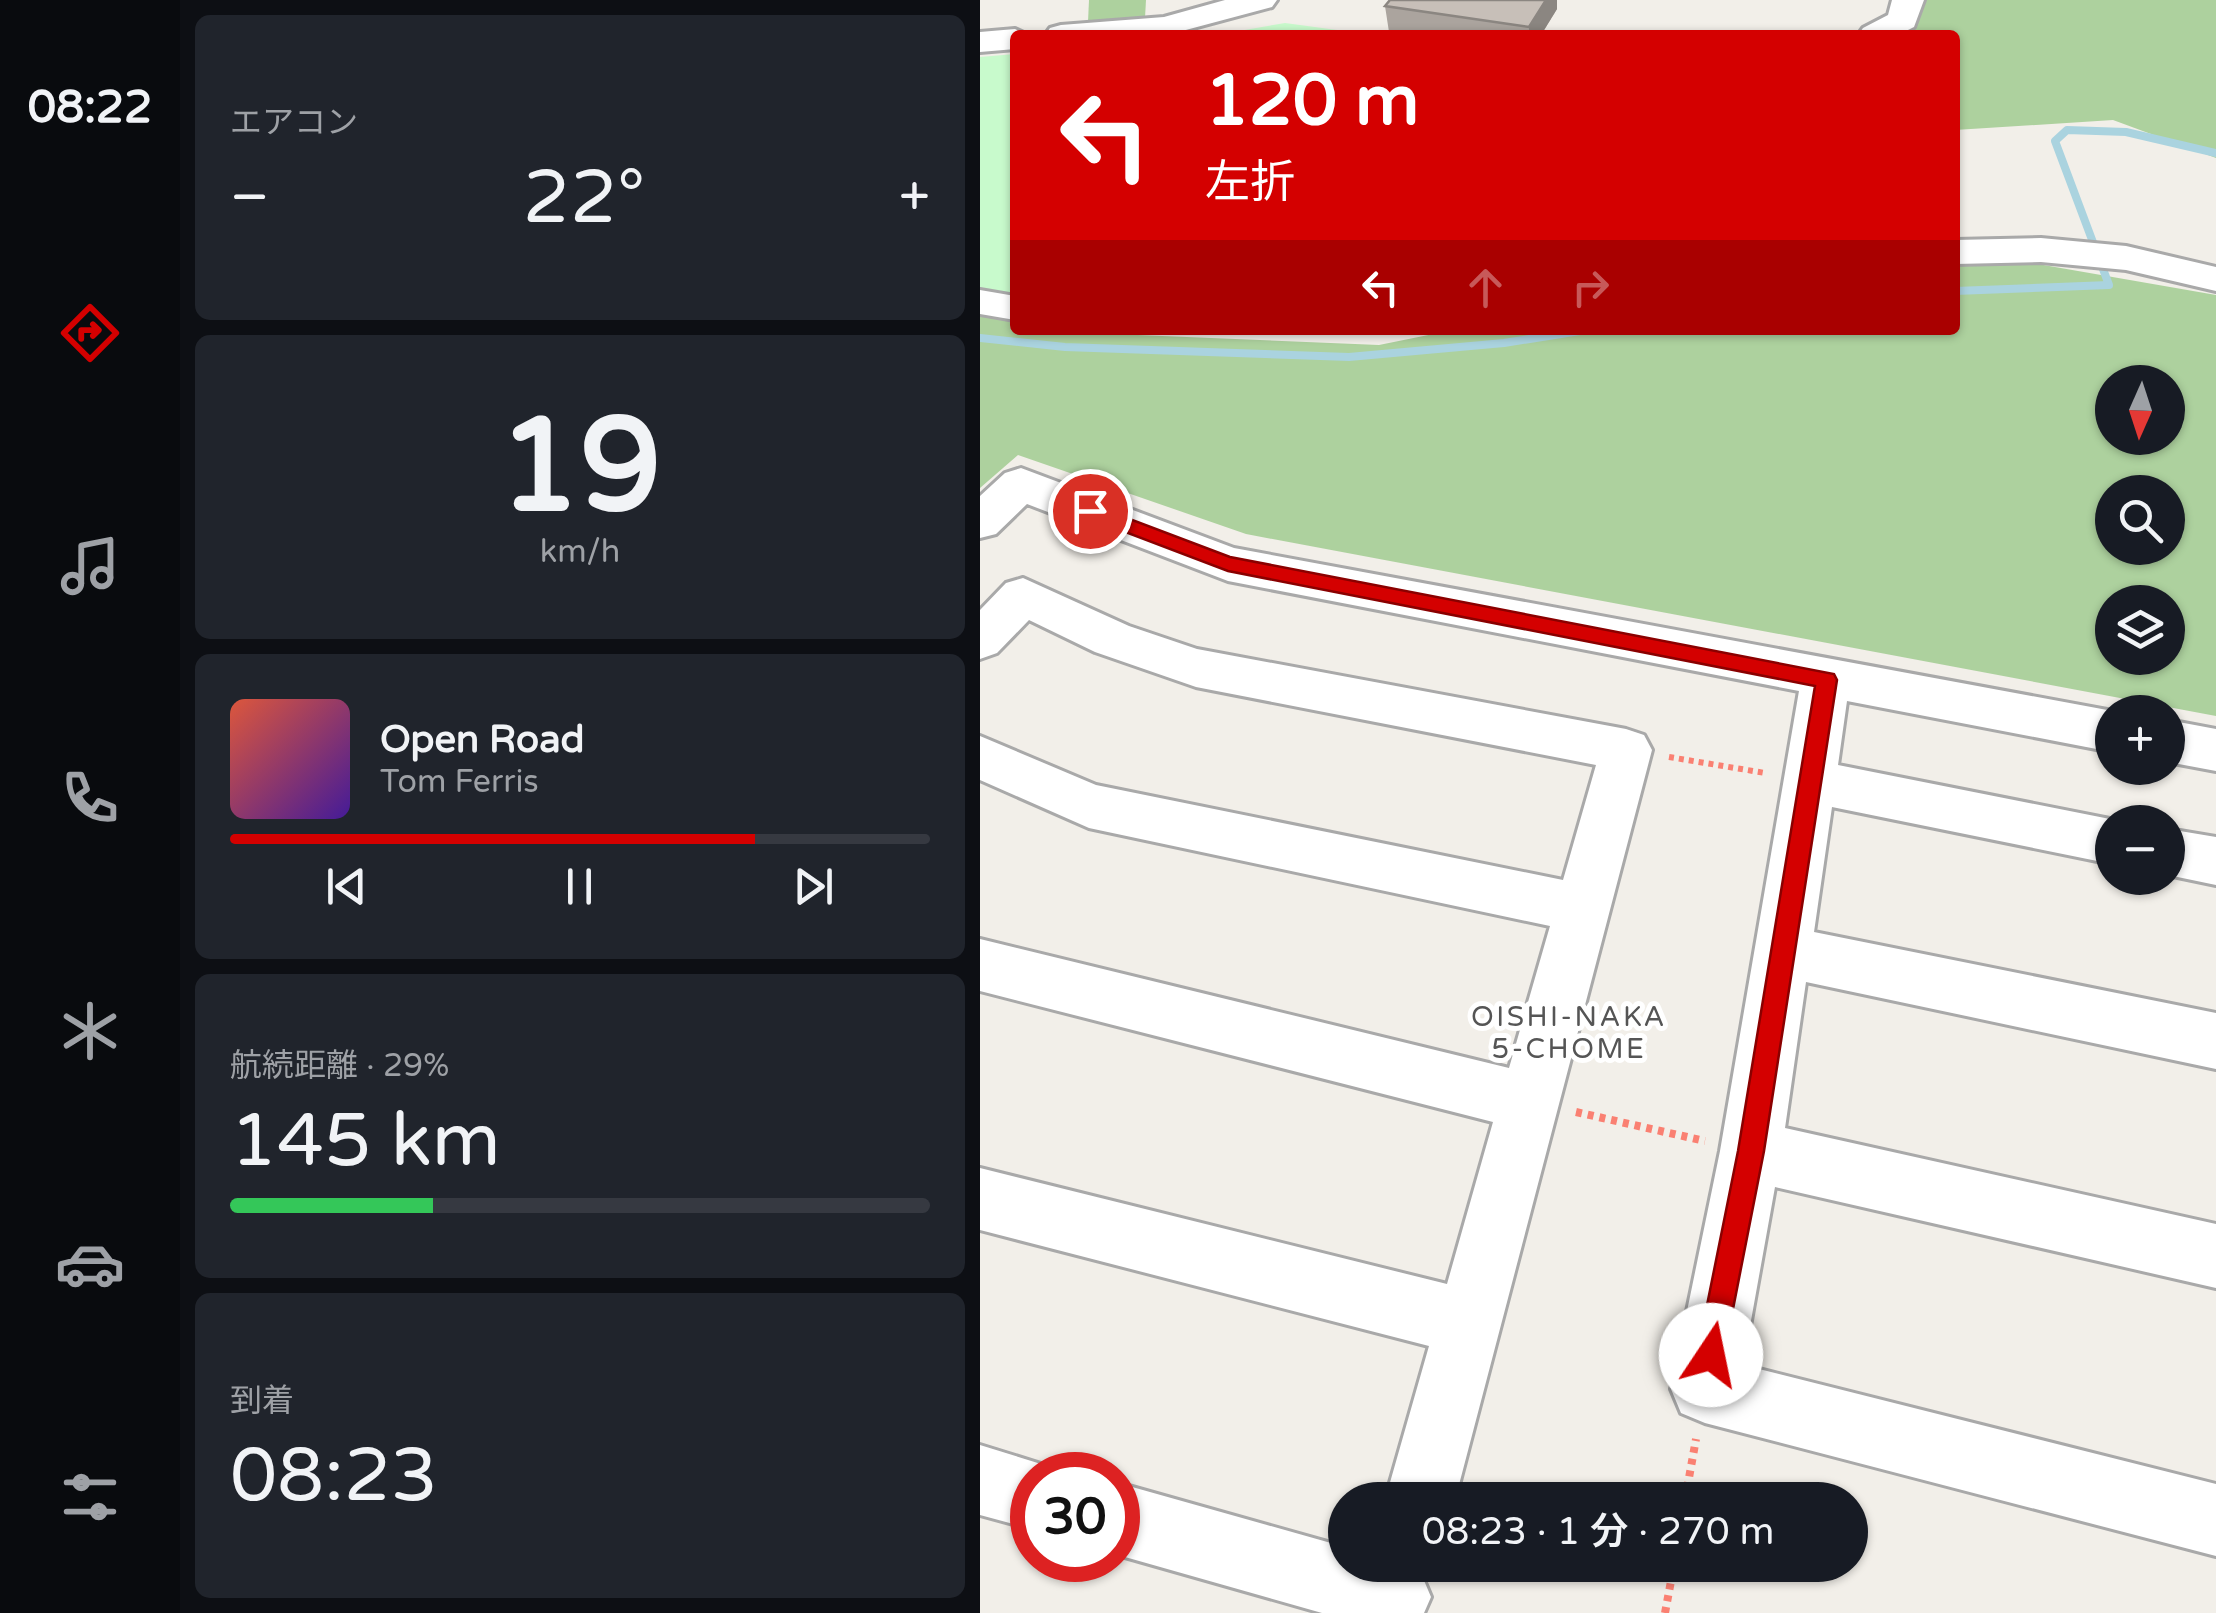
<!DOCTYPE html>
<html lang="ja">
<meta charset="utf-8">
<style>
:root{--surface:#171b24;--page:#20242c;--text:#f1f3f6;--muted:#9ea1a6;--line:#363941;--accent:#d40000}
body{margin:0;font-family:"Varela Round","Noto Sans JP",sans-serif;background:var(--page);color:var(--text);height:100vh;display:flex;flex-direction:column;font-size:38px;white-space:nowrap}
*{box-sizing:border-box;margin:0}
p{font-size:32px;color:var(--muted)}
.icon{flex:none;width:55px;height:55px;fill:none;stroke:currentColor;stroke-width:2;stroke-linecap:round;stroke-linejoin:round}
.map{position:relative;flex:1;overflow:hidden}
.drawer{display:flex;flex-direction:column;gap:15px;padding:15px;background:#0d0f14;width:800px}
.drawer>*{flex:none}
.top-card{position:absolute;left:30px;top:30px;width:950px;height:305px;border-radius:10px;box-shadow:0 2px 8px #0004;background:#d40000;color:#fff;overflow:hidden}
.needle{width:65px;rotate:183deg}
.controls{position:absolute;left:1115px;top:365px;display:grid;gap:20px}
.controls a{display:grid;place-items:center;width:90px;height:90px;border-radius:50%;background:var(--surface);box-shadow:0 2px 8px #0004;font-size:50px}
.speed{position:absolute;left:30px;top:1452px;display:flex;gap:20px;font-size:50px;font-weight:700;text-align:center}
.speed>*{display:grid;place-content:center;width:130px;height:130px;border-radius:50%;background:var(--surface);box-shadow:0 2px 8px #0004;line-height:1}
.speed .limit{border:15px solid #d22;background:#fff;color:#111}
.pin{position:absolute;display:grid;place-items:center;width:85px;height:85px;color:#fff;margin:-42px;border:5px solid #fff;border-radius:50%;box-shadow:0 2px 10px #0007}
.me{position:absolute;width:110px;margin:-55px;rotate:11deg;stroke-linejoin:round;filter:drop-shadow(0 0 8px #0008)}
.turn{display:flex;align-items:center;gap:35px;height:210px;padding:0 30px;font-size:45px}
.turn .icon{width:130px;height:130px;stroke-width:2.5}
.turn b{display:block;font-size:70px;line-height:85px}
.lanes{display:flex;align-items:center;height:95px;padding:0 30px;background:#0003;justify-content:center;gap:50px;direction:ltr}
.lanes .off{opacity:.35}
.big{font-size:75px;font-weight:600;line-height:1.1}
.drawer .card{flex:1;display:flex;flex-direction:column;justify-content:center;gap:15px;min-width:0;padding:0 35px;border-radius:15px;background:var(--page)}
.drawer .dial{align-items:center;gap:0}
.dial b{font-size:130px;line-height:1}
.song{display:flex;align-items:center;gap:30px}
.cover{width:120px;height:120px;border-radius:15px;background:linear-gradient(135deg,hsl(10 70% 55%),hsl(260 70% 35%))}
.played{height:10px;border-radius:5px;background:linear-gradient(90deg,var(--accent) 75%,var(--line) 75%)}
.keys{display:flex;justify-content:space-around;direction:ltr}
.heat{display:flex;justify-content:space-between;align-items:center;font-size:55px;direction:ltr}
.charge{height:15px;border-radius:8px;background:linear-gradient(90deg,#34c759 29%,var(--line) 0)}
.trip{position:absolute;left:348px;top:1482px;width:540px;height:100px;border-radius:50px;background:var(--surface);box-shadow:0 2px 8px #0004;font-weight:600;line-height:100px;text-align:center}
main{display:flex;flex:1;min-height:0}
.tabs{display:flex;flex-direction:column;width:180px;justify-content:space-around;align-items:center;background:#090b0e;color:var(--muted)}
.tabs .icon{width:70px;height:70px}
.tabs .selected{color:var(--accent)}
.tabs b{font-size:45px;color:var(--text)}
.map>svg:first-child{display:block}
.forest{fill:#add19e;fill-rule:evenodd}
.park{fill:#c8facc}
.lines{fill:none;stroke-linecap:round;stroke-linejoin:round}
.stream{stroke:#aad3df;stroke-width:8}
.minor-casing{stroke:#a9a9a9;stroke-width:6}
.path-far1{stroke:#fa8072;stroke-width:6;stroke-dasharray:5 5;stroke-linecap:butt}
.path{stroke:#fa8072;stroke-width:8;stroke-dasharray:6 6;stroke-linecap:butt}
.minor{fill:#fff;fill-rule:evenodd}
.wall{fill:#aba49e}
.shaded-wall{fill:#8b8681}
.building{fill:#c7bfb8;stroke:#8b8681;stroke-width:2.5}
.route{fill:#d40000;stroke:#8a0000;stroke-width:2.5}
.labels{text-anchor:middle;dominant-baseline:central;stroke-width:10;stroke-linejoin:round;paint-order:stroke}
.neighbourhood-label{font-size:28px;letter-spacing:2.5px;fill:#555;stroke:#fff}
</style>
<main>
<nav class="tabs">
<b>08:22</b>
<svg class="icon selected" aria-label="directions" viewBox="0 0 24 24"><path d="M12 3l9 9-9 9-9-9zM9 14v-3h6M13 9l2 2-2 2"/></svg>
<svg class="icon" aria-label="music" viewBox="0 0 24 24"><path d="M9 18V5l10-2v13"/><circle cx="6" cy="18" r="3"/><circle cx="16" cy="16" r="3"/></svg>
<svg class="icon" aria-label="phone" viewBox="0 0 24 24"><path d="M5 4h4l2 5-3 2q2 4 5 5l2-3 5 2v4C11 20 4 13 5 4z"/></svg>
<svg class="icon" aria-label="climate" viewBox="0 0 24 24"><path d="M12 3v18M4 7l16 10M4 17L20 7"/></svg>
<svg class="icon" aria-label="car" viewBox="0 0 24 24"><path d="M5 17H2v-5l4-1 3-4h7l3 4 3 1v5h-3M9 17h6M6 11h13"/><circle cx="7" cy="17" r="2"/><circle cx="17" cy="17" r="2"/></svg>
<svg class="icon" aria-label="filters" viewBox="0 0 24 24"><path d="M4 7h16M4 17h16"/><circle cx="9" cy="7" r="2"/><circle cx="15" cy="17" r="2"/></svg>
</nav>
<section class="drawer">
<div class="card"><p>エアコン</p>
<div class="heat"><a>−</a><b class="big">22°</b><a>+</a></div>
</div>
<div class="card dial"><b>19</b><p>km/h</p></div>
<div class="card">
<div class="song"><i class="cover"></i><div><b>Open Road</b><p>Tom Ferris</p></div></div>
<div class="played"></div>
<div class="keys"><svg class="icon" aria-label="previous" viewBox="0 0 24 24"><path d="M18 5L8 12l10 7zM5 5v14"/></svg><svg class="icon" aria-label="pause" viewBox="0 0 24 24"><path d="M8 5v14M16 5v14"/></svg><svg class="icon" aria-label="next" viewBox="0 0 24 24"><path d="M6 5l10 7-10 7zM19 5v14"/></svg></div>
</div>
<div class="card"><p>航続距離 · 29%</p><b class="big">145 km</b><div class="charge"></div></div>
<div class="card"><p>到着</p><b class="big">08:23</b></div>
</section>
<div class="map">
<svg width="1236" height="1613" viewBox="0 0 1236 1613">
<rect width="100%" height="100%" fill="#f2efe9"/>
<g class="forest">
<polygon points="109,0 166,0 165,18 108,22"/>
<polygon points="936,0 1236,0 1236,158 1133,120 975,130 975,35 913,35"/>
<path d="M1041,261L1236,295V716L266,534L38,455L0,488V316L35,322V330L399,345L473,330H975V266ZM1132,382H1188V438H1132ZM1132,492H1188V548H1132ZM1132,602H1188V658H1132Z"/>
</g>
<g class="park">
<polygon points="305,23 394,35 236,35"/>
<polygon points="35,54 35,295 0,290 0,57"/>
</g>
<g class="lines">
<g class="stream">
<polyline points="975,291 1129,285 1075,141 1087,130 1146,132 1236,153"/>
<polyline points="0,338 85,347 369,357 524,343 606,330"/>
</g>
<defs>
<g id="minor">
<polygon points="245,0 297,0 292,7 187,35 65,35 70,28 81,25 184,17"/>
<polygon points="912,0 944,0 934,27 918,35 878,35 883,28 908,15"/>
<polygon points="35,29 48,35 35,35 35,49 0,52 0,32"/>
<polygon points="1061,238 1146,246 1236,267 1236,291 1146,270 1061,262 975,264 975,240"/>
<polygon points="0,290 35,296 35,320 0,314"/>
<polygon points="41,468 254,548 1138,712 1132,712 1132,752 867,701 858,765 1145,822 1132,822 1132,864 852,807 834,932 1236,1013 1236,1069 826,982 805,1128 1236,1224 1236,1288 795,1187 763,1365 1236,1484 1236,1556 725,1423 701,1413 691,1389 740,1151 819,691 248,581 47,504 16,534 0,538 0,496 25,473"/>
<polygon points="43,578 149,626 217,649 646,729 664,735 672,750 475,1500 405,1500 449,1346 0,1230 0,1168 467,1284 513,1122 0,991 0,939 529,1068 570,926 109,828 0,780 0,736 116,785 583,880 616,765 216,687 115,652 49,620 17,653 0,659 0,610 26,583"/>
<polygon points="1188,720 1236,729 1236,771 1188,762"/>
<polygon points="1188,829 1236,837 1236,885 1188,875"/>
<polygon points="0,1445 77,1469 79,1475 52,1475 52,1529 0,1515"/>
<polygon points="138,1483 365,1547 365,1565 425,1565 440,1571 451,1597 444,1613 342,1613 138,1555"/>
</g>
</defs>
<use href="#minor" class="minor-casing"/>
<polyline class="path-far1" points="689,757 785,773"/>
<g class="path">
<polyline points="596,1112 725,1141"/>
<polyline points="705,1500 716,1439"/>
<polyline points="685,1613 694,1565"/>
</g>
<use href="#minor" class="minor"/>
</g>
<polygon class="wall" points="405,6 577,9 561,35 428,35 409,32"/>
<polygon class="shaded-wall" points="566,0 577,0 577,9 561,35 549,35 549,27"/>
<polygon class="building" points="410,0 566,0 549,27 405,6"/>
<polygon class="route" points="110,504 250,557 854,674 857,680 784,1151 742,1365 731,1369 721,1365 717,1355 758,1151 835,686 248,571 103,516 103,506"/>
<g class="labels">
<g class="neighbourhood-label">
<text x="589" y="1017">OISHI-NAKA<tspan x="589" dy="32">5-CHOME</tspan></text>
</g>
</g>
</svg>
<div class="controls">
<a><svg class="needle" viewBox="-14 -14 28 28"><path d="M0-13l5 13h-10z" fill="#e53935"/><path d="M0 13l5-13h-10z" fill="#9ea1a6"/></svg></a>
<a><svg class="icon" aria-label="search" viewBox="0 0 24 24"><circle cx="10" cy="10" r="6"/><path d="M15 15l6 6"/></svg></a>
<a><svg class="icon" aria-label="layers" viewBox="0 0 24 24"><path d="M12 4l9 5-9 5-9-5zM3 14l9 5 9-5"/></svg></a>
<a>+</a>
<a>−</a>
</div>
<div class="speed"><div class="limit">30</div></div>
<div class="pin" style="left:110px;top:511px;background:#d93025"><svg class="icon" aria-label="arrive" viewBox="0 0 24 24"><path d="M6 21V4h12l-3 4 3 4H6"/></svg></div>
<svg class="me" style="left:731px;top:1355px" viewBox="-20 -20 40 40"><circle r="19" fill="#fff"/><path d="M0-13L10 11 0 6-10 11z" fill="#d40000"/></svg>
<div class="trip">08:23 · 1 分 · 270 m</div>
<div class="top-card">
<div class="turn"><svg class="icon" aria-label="left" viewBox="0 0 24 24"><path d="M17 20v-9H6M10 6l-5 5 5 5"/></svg><div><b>120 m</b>左折</div></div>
<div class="lanes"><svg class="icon" aria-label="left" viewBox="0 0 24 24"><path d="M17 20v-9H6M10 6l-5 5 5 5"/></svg><svg class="icon off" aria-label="ahead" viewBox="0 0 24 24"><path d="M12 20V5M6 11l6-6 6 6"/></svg><svg class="icon off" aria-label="right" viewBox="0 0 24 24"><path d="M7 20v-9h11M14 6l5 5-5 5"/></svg></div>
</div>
</div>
</main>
